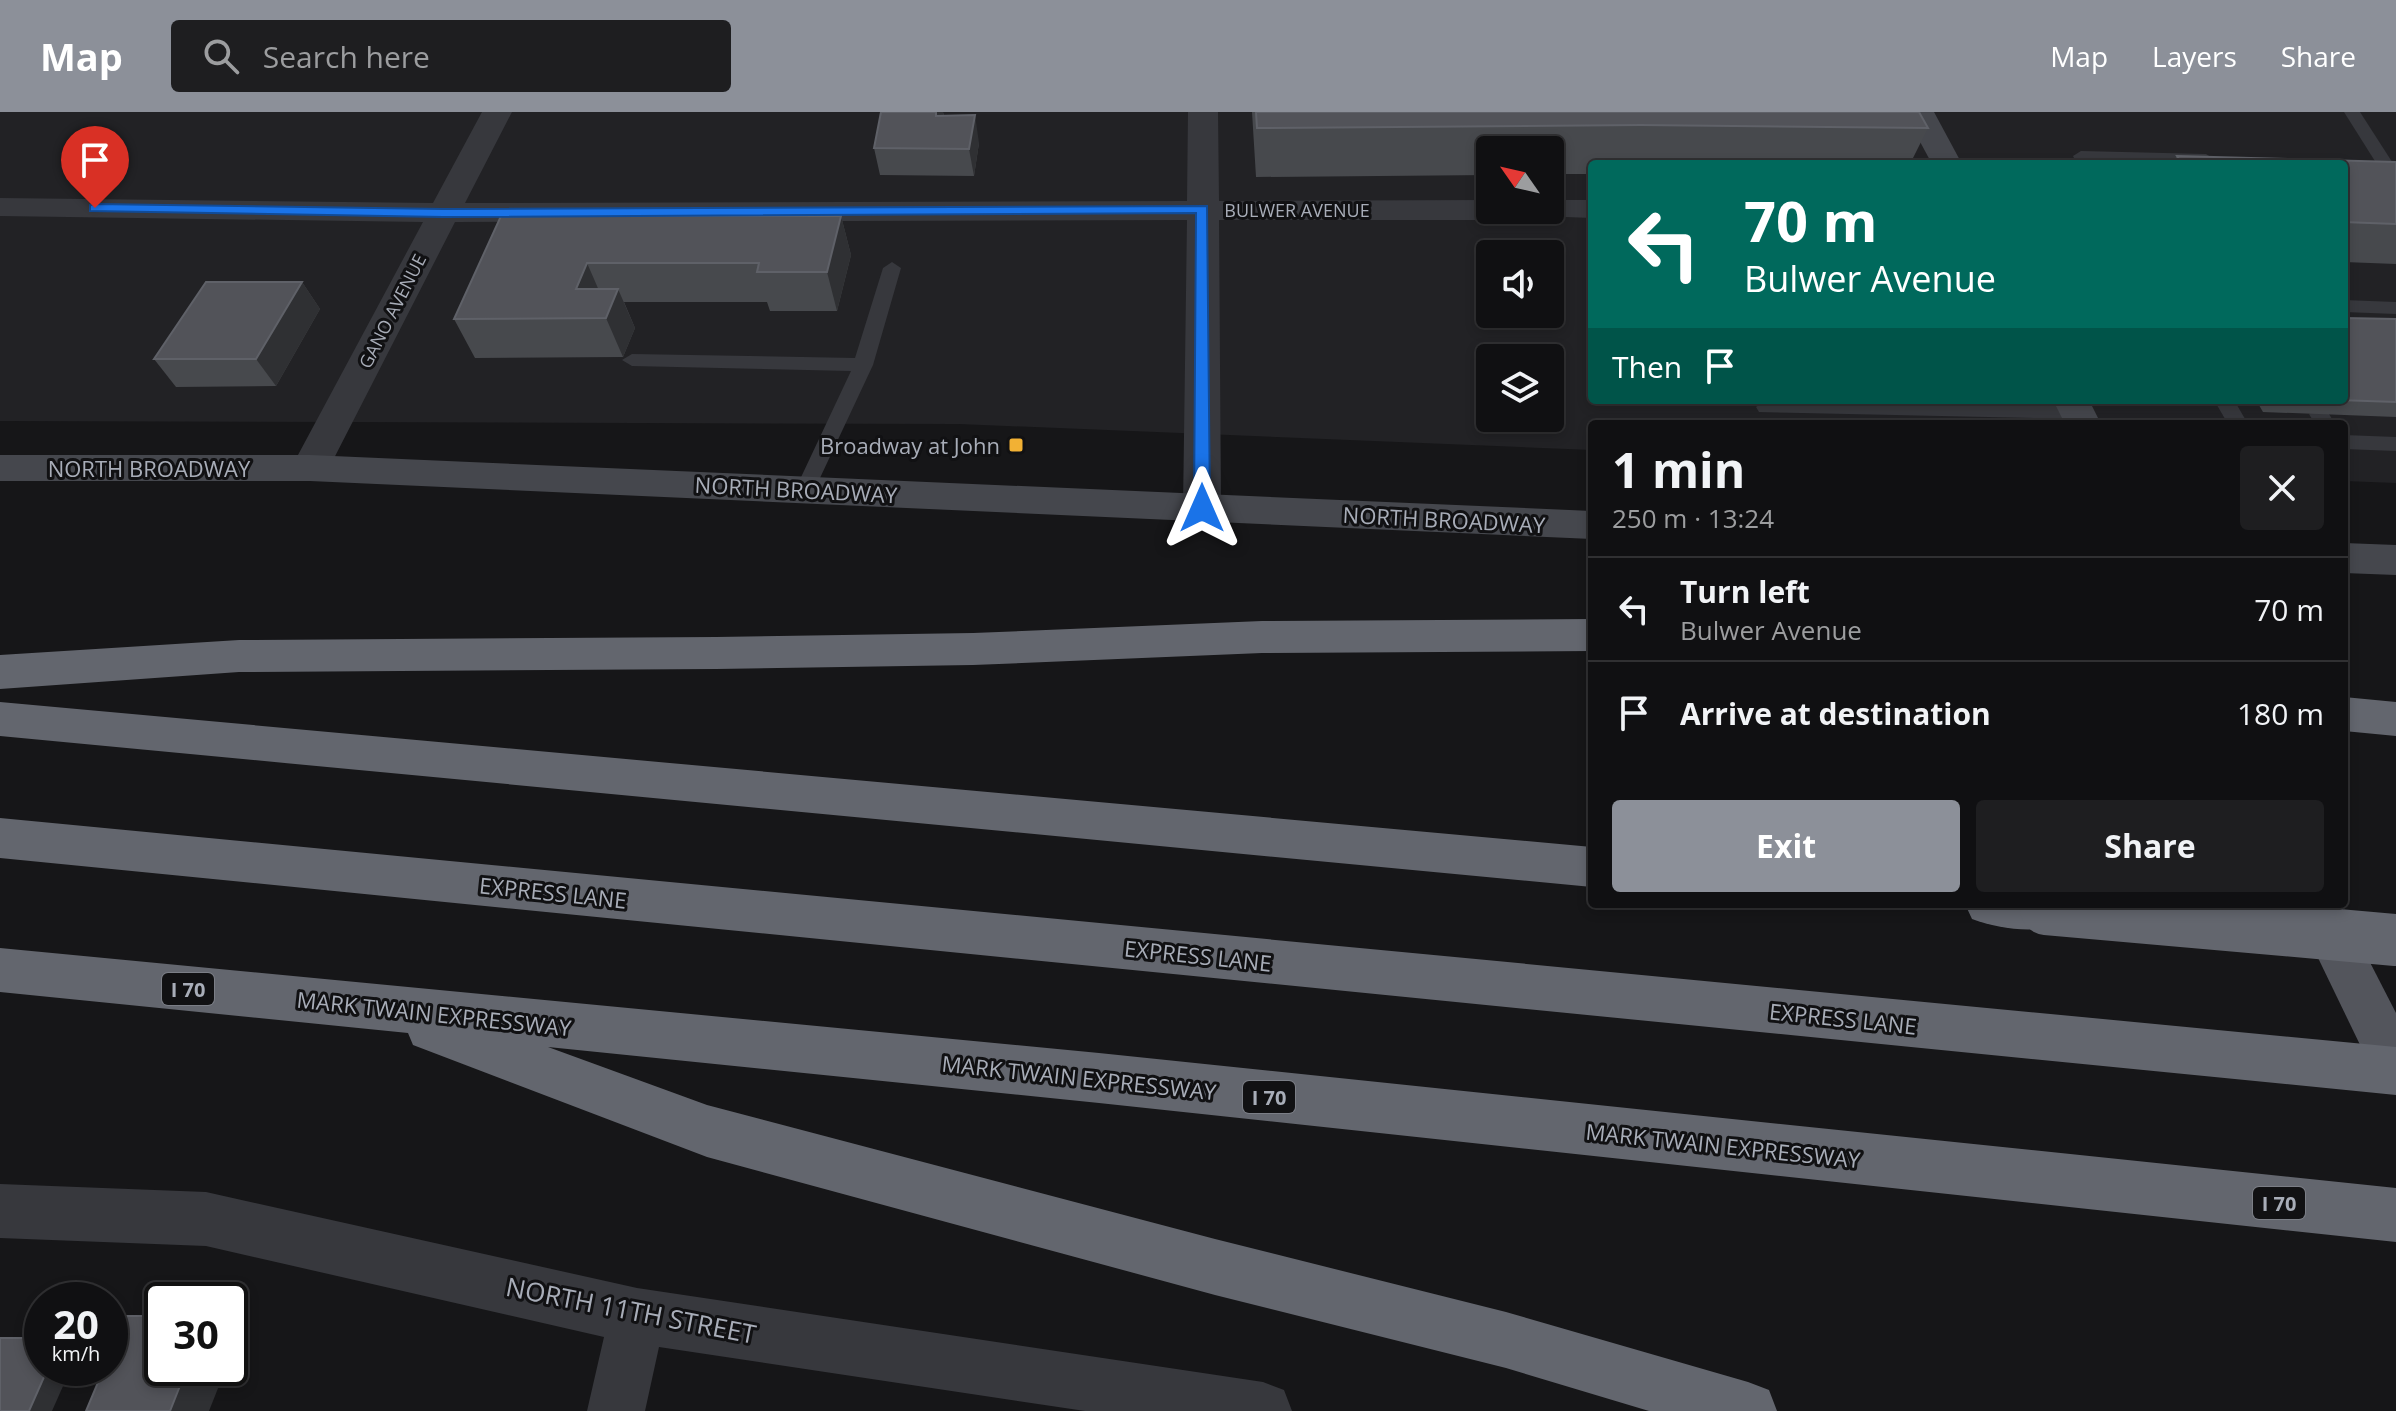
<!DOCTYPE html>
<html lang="en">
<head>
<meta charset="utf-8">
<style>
	body { margin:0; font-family:"Open Sans",sans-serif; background:#1e1e20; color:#f1f3f6; height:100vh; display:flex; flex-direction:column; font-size:30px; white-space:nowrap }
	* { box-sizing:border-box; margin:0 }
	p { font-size:26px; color:#9c9d9f }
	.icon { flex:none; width:44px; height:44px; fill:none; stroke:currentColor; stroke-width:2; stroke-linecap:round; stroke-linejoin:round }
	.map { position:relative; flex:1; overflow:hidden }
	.details { position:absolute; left:1588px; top:308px; width:760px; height:488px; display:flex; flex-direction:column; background:#101012; border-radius:8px; box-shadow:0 4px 12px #0003,0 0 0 2px #303032 }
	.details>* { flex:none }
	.hud { position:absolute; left:1588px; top:48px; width:760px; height:244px; border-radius:8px; box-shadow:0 4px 12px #0003,0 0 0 2px #303032; background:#00695c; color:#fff; overflow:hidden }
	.needle { width:52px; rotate:304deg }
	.tools { position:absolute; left:1476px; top:24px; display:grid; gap:16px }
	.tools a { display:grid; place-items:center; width:88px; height:88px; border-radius:8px; background:#101012; box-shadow:0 4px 12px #0003,0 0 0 2px #303032; font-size:40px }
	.speed { position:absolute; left:24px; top:1170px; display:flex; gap:16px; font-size:40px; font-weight:700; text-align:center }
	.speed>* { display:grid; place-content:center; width:104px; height:104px; border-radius:50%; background:#101012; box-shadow:0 4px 12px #0003,0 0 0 2px #303032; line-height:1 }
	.speed small { font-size:20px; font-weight:400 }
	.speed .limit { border:4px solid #111; border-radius:12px; background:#fff; color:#111 }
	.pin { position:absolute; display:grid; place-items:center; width:68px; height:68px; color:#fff; margin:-82px -34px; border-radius:50% 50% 50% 0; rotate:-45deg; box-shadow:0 0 8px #0007 }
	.pin .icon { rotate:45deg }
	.me { position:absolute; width:88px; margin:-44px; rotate:0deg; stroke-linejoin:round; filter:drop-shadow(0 0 6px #0008) }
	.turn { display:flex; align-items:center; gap:28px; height:168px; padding:0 24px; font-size:36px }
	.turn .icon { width:104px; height:104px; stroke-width:2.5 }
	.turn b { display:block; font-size:56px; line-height:68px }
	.then { display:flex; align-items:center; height:76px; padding:0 24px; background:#0003; gap:16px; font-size:30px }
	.round { display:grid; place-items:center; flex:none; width:84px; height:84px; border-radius:8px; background:#1e1e20 }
	.summary { display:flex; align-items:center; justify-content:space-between; height:136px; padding:0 24px }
	h1 { font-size:48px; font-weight:700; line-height:60px }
	.primary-button { display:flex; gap:16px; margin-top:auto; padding:16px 24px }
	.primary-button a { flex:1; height:92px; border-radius:8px; background:#8c9099; color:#fff; font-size:32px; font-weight:700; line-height:92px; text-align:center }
	.primary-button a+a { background:#1e1e20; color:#f1f3f6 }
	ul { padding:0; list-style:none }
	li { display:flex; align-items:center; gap:24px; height:104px; padding:0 24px; border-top:2px solid #303032 }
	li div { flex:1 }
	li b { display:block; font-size:30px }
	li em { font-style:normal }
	header { display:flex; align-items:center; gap:48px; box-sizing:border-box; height:112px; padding:0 40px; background:#8c9099; color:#fff }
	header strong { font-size:38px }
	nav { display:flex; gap:44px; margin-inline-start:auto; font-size:28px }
	.search { width:560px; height:72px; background:#1e1e20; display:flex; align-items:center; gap:20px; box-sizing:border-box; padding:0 28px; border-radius:8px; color:#9c9d9f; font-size:30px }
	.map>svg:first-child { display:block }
</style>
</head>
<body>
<header>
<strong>Map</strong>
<div class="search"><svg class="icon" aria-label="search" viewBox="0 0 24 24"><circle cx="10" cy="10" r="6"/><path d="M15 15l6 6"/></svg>Search here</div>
<nav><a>Map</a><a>Layers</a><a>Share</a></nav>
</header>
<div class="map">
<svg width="2396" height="1299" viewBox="0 0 2396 1299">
	<rect width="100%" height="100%" fill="#161618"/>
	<path fill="#222225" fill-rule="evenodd" d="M 0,0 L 2396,0 L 2396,371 L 2344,369 L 2344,312 L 1592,312 L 1592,338 L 959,312 L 0,309 ZM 1490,38 L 1550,38 L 1550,98 L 1490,98 ZM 1592,52 L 2344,52 L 2344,288 L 1592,288 ZM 1490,142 L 1550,142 L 1550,202 L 1490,202 ZM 1490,246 L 1550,246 L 1550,306 L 1490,306 Z"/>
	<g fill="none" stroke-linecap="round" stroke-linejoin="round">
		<g fill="#37383d" fill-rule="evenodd">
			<polygon points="2344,0 2360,0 2396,56 2396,74 2390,73"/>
			<polygon points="2081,39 2206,42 2214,47 2206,52 2075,48 2073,44"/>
			<polygon points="892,150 901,156 873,253 812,383 798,383 795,378 851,259 632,254 622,248 632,242 855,246 883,156"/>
			<polygon points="2344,188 2396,190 2396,202 2344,200"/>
			<polygon points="1766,288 2077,293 2087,300 2077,307 1759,300 1756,295"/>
			<polygon points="2214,288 2234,288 2248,312 2228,312"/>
			<polygon points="2319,295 2326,297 2335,312 2315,312 2309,302"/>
			<polygon points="2344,323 2396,325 2396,339 2344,337"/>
		</g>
		<g fill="#37383d" fill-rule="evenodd">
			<polygon points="482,0 512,0 465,91 1187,89 1188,0 1218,0 1219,89 1490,88 1490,98 1506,98 1501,105 1490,108 1219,108 1221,396 1216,406 1202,410 1188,406 1183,396 1187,108 455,110 329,356 323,365 310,369 297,365 291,356 423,110 0,104 0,86 433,91"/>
			<polygon points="1550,88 1592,88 1592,106 1539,104 1535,98 1550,98"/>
			<polygon points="0,1072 206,1080 637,1176 1263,1270 1284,1278 1292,1299 1085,1299 659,1235 645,1299 587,1299 604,1225 206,1134 0,1126"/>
		</g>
		<g fill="#45474d" fill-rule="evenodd">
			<polygon points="1904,0 1934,0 1962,52 1932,52"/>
			<polygon points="2053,288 2089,288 2101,312 2065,312"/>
			<polygon points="0,343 310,343 1592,399 1592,427 310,369 0,369"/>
			<polygon points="2344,431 2396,433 2396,463 2344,461"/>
		</g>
		<polygon fill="#53555c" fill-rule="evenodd" points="2292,792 2340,792 2396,901 2396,977 2378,970"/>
		<g fill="#63666e" fill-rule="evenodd">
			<polygon points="1592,507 1592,539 1262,541 973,553 716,557 239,560 0,577 0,543 239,528 716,525 973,521 1262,509"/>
			<polygon points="2344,585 2396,590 2396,624 2344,619"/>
			<polygon points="0,590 1592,735 1592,775 0,624"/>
			<polygon points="0,706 2396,935 2396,983 0,746"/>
			<path d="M 1965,792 L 2067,792 L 2070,797 L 2063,812 C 2035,822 1999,817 1972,807 Z"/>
			<polygon points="0,836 1099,941 2396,1076 2396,1130 1099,991 548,935 707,993 1215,1127 1506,1200 1748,1270 1769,1278 1777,1299 1649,1299 1506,1256 1215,1183 707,1045 413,933 408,921 0,880"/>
		</g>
		<polyline stroke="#63666e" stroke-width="52" points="2046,797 2396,828"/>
	</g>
	<g fill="#47494d">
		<polygon points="943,0 944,4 979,31 974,64 880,63 874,36"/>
		<polygon points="1252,0 1919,0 1928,16 1910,52 1592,52 1592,62 1550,62 1550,38 1490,38 1490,63 1256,65"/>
		<polygon points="2177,44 2396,50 2396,152 2344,150 2344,52 2171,52"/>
		<polygon points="501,104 841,104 851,143 837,199 770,199 767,190 624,190 635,216 623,245 475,246 454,207"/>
		<polygon points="302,170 320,197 276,274 176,275 154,247"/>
		<polygon points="2396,207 2396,305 2263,300 2256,288 2344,288"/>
	</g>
	<g fill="#2f3033">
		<polygon points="936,0 943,0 944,6 936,4"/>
		<polygon points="975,3 979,31 974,64 969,37"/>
		<polygon points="841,104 851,143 837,199 827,160"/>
		<polygon points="587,151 604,190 576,177"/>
		<polygon points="302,170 320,197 276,274 256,247"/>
		<polygon points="618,177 635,216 623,245 606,206"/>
		<polygon points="48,1256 71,1256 52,1299 29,1299"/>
		<polygon points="187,1256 226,1256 209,1299 170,1299"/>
	</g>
	<g fill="#525359" stroke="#5f6168" stroke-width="2">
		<polygon points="881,0 936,0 936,4 975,3 969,37 874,36"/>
		<polygon points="1256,0 1919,0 1928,16 1641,13 1257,16"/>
		<polygon points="2177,44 2396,50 2396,112 2344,110 2344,52 2182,52"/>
		<polygon points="501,104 841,104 827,160 757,160 759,151 587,151 576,177 618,177 606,206 454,207"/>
		<polygon points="206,170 302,170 256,247 154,247"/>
		<polygon points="2344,206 2396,207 2396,290 2338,288 2344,288"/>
		<polygon points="127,1204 162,1204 162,1256 187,1256 170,1299 86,1299 104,1256 110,1256 110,1243"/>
		<polygon points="0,1226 42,1226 42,1256 48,1256 29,1299 0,1299"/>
	</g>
	<polygon fill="#1a73e8" stroke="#114b97" stroke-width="2" points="95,92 443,97 1207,94 1210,396 1202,401 1194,396 1196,101 443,105 90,99 90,93"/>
	<rect fill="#f2b134" stroke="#111113" stroke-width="3" x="1008" y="325" width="16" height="16" rx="4"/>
	<g text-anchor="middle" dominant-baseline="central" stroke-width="6" stroke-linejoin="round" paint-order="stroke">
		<g font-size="18" fill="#a8adb8" stroke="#111113">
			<text x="1297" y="98">BULWER AVENUE</text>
			<text transform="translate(392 199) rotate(-63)">GANO AVENUE</text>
		</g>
		<g fill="#111113" stroke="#7b7e86" stroke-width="2">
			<rect x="162" y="861" width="52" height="32" rx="6"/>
			<rect x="1243" y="969" width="52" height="32" rx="6"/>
			<rect x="2253" y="1075" width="52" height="32" rx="6"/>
		</g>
		<g font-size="20" font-weight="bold" fill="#a8adb8">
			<text x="188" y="877">I 70</text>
			<text x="1269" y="985">I 70</text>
			<text x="2279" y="1091">I 70</text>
		</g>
		<g font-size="22" fill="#a8adb8" stroke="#111113" text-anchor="end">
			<text x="1000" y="333">Broadway at John</text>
		</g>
		<g font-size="22" fill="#a8adb8" stroke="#111113">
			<text x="149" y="356">NORTH BROADWAY</text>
			<text transform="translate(796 377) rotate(3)">NORTH BROADWAY</text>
			<text transform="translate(1444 407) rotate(3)">NORTH BROADWAY</text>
			<text transform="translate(553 780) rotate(6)">EXPRESS LANE</text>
			<text transform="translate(1198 843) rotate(6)">EXPRESS LANE</text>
			<text transform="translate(434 901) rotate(6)">MARK TWAIN EXPRESSWAY</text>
			<text transform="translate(1843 906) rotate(6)">EXPRESS LANE</text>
			<text transform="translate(1079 965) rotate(6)">MARK TWAIN EXPRESSWAY</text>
			<text transform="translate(1723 1033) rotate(6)">MARK TWAIN EXPRESSWAY</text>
		</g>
		<g font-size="26" fill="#a8adb8" stroke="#111113">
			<text transform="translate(631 1198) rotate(11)">NORTH 11TH STREET</text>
		</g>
	</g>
</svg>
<div class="tools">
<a><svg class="needle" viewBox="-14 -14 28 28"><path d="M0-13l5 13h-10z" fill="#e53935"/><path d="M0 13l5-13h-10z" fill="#9c9d9f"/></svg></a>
<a><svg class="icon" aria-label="sound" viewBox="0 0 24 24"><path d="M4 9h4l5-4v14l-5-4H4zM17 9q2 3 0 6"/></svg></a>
<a><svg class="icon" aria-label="layers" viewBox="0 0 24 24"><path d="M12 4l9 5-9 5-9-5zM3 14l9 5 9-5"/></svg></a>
</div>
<div class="speed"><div>20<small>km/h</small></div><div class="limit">30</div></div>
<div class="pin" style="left:95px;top:96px;background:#d93025"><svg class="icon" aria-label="arrive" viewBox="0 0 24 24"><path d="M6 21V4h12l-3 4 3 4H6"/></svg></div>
<svg class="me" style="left:1202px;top:396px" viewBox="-20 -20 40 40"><path d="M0-17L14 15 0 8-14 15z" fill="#1a73e8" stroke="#fff" stroke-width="4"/></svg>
<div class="hud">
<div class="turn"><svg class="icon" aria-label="left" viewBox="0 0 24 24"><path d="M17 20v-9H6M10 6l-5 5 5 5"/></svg><div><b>70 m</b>Bulwer Avenue</div></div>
<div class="then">Then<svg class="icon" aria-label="arrive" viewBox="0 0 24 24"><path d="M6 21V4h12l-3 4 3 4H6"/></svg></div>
</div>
<section class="details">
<div class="summary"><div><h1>1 min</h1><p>250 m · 13:24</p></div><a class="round"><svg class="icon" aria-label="close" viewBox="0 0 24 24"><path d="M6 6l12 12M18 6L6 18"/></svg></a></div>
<ul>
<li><svg class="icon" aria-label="left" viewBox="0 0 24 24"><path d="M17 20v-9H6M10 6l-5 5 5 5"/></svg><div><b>Turn left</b><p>Bulwer Avenue</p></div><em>70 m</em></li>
<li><svg class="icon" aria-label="arrive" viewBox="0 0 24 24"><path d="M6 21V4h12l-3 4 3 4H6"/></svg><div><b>Arrive at destination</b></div><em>180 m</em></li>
</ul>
<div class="primary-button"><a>Exit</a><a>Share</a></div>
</section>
</div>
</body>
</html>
